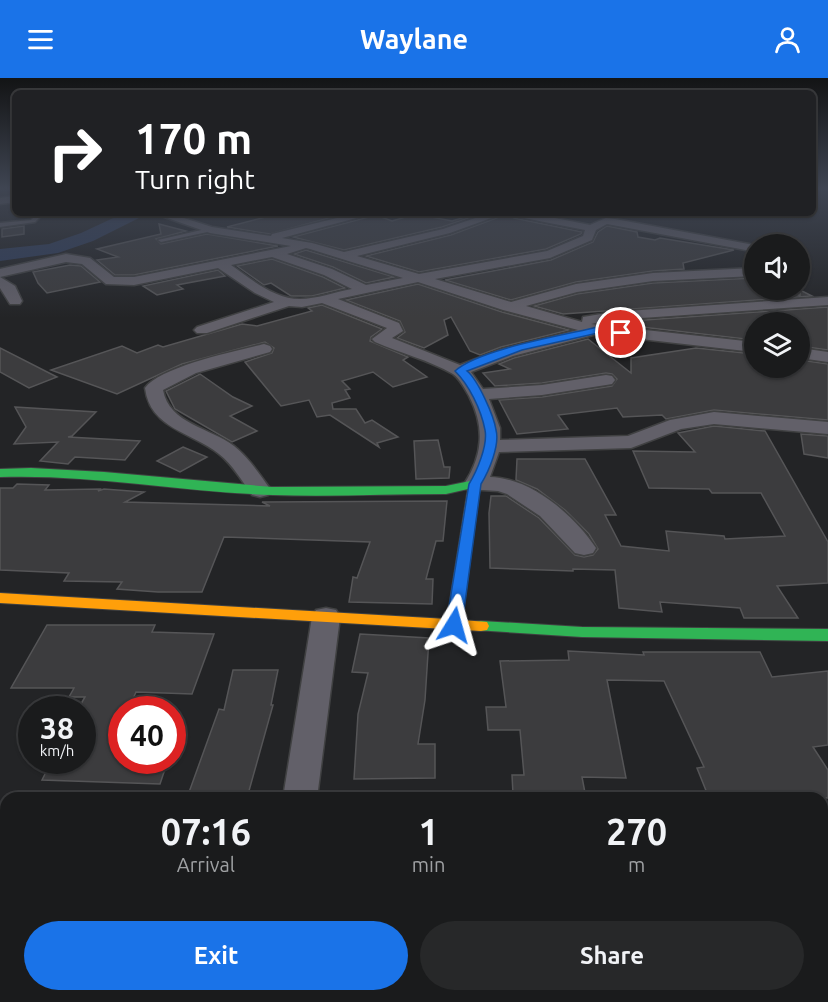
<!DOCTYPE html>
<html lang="en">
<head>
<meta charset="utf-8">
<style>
	body { margin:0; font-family:Ubuntu,sans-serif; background:#272829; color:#f1f3f6; height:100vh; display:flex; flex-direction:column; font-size:22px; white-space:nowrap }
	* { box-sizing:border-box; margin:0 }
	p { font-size:20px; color:#9fa1a3 }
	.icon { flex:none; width:33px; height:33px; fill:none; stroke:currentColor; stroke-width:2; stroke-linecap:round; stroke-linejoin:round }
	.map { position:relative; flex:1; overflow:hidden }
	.drawer { position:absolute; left:0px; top:714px; width:828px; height:210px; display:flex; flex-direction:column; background:#1a1b1c; border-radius:18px 18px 0 0; box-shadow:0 2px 4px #0004,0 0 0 2px #38393b }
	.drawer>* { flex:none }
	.hud { position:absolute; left:12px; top:12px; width:804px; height:126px; border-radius:9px; box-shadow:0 2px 4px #0004,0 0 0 2px #38393b; background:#202124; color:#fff; overflow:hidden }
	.tools { position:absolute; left:744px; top:156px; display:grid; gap:12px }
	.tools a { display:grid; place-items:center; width:66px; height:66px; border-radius:50%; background:#1a1b1c; box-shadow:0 2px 4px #0004,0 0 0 2px #38393b; font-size:30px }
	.speed { position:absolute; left:18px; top:618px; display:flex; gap:12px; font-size:30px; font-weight:700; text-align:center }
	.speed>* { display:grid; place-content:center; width:78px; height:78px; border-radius:50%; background:#1a1b1c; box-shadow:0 2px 4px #0004,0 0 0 2px #38393b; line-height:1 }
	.speed small { font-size:15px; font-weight:400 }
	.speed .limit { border:9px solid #d22; background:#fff; color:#111 }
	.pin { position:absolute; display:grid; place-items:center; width:51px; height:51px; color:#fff; margin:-26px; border:3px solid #fff; border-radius:50%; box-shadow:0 2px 6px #0007 }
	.me { position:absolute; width:66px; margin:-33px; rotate:8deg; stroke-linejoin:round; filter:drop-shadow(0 0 4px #0008) }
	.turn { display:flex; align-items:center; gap:21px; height:126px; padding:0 24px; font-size:27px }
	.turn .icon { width:78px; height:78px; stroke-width:2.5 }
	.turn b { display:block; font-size:42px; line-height:51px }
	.eta { display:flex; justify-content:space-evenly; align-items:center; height:102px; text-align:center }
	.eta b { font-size:36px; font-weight:700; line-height:42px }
	.cta { display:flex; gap:12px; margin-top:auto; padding:12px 24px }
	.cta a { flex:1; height:69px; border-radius:36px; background:#1a73e8; color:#fff; font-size:24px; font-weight:700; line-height:69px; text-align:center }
	.cta a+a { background:#272829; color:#f1f3f6 }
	header { display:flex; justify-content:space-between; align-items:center; height:78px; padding:0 24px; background:#1a73e8; color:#fff; font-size:27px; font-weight:700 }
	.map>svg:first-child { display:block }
</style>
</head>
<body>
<header><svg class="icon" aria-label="menu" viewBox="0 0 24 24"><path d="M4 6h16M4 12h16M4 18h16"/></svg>Waylane<svg class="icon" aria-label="person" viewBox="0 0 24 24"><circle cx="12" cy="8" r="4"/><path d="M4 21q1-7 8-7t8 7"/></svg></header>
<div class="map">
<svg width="828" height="924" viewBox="0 0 828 924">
	<rect width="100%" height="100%" fill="#232426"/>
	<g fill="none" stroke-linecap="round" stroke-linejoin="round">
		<polygon fill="#2f3d5b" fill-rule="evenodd" points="124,135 145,135 143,138 93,163 58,175 0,183 0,171 49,166 81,155"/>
	</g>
	<g fill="#3c3c3e" stroke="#555557" stroke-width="1.5">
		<polygon points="281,135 348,135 270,156 227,149"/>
		<polygon points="478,135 483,135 442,149 344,172 293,159 376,137 392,143 416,136 452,143"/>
		<polygon points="507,136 514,140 582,154 581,156 546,171 419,194 366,178 451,157"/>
		<polygon points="159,146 186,153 156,161 161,166 207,156 278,168 134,197 115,197 97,182 118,179 97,171 161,156"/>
		<polygon points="24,148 24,156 2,159 2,151"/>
		<polygon points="607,148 637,154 638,159 655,162 660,160 734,172 683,185 684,191 653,193 576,204 511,222 445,202 551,182 593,164 598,154"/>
		<polygon points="306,172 309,173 394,199 366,205 333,189 294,176"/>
		<polygon points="272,181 323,199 345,210 312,218 291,218 271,205 264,207 237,188"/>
		<polygon points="70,187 81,188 100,204 47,215 38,205 33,194"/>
		<polygon points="218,192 225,198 177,207 183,211 157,217 143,208"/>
		<polygon points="754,200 754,212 790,212 800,218 800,212 812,218 563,236 534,228 577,216 653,205"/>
		<polygon points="418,206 502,234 569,252 501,269 480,277 470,273 451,239 444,242 448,257 424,270 397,260 405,254 400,243 346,222"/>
		<polygon points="322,227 382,251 371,259 370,263 408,279 403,282 427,299 393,309 373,294 342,303 350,311 345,312 350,320 332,325 333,331 356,331 365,345 372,342 398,359 377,365 379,369 330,337 317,339 309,322 281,328 245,284 272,275 274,270 265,264 182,286 117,316 51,292 122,268 137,275 158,267 163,269 242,246 257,248 312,233 308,230"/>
		<polygon points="828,229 828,272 800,268 800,244 754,244 754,262 633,248 631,243"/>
		<polygon points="588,261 631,295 631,280 696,270 754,276 754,290 800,290 800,282 828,286 828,342 714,332 666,341 662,337 623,339 617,330 558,337 568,351 517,356 499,322 542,319 612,308 617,301 612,296 606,295 542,305 495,308 483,295 510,291 499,286 514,280"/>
		<polygon points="0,270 57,299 29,310 0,294"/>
		<polygon points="200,296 233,319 252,328 230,338 257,353 232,364 175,331 166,313"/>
		<polygon points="15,329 96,334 72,358 68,359 140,363 125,382 75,379 68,386 40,383 58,364 14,366 26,349"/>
		<polygon points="714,348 765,353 828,464 828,505 777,508 798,540 744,540 740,530 660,524 662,534 619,530 615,492 573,491 573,493 490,490 489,435 491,418 506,418 539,440 575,477 584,479 593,477 598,471 589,456 565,432 537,411 516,402 517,381 585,381 616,437 605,437 621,468 669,473 666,453 724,458 725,461 785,458 761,415 712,415 709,411 649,410 633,373 695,374 678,355"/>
		<polygon points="801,356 828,358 828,380 804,376"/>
		<polygon points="438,362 444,389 450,389 449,400 416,401 414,363"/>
		<polygon points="183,369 207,379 180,394 157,383"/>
		<polygon points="17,406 49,407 45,412 100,411 98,413 104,411 144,414 125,424 270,428 262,424 447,423 443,463 436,463 426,501 433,501 432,526 349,524 353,499 357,500 370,464 224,459 202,514 158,514 117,511 122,504 64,503 69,495 0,492 0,410 13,410"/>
		<polygon points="47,547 155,547 152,554 214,556 192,616 136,614 128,632 122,632 122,682 168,682 160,706 42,702 52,682 82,682 82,624 85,619 69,619 74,610 11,610"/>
		<polygon points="360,556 429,560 425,622 418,666 435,666 435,700 354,701 358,636 368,595 352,594"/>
		<polygon points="568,573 644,577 643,574 760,574 772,599 828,593 828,667 813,669 828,692 828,720 709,720 697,690 704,689 664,603 607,602 626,700 582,699 586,720 513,716 512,697 524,697 520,652 488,652 486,629 506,629 500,583 569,582"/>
		<polygon points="233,592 278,592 271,627 273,627 247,720 188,717 219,631 224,632"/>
	</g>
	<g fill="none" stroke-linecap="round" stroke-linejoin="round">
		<g stroke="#404142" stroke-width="3">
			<g id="lane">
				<polygon points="32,135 38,135 39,140 35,144 0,149 0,145 31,142 33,140"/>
				<polygon points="210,150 212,153 161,164 158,162"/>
			</g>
		</g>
		<g stroke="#404142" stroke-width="3">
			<g id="street">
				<polygon points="15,118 15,124 0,126 0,120"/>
				<path d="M 153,135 L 168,135 L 212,149 L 271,158 L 272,156 L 357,135 L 375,135 L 282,160 L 312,165 L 344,174 L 443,151 L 490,135 L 505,135 L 450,155 L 357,178 L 419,196 L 547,173 L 583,158 L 585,152 L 514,138 L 509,135 L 530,135 L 590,147 L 606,140 L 615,141 L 754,167 L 754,173 L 751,173 L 607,146 L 596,152 L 592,162 L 550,180 L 435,201 L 511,224 L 576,206 L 653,195 L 754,190 L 754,198 L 653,203 L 577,214 L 526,228 L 582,244 L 583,239 L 613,234 L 828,219 L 828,227 L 613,242 L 591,246 L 754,264 L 754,274 L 597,256 L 513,278 L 471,294 L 483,311 L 542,307 L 606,297 L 612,298 L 615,302 L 612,306 L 606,307 L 542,317 L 489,321 L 500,350 L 500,362 L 628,358 L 670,342 L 714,334 L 828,344 L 828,356 L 714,346 L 681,351 L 631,370 L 499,374 L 490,399 C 531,400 574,437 596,470 L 593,475 L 584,477 L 575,475 L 540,438 L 507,416 L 498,413 L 467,411 L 464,406 C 483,377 485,349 469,318 C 465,311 460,301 453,296 C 429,282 400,275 375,264 L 372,261 L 387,250 L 322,225 L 302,229 L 289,228 L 207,255 L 197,255 L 194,252 L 197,249 L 274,224 L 255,215 L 218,190 L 134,207 L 106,206 L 82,186 L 66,184 L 0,199 L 0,191 L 66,176 L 90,180 L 114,199 L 134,199 L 291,168 L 210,155 ZM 306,170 L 310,171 L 403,200 L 366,207 L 332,191 L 287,176 ZM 272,179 L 324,197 L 352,211 C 335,214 316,221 300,221 C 274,221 251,201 231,187 ZM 418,204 L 503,232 L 578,252 L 502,271 L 460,287 L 392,260 L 403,253 L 399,245 L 338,221 Z"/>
				<polygon points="0,199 15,208 22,223 20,226 10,226 0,210"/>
				<path d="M 264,266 L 270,268 L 272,271 L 270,274 L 196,295 L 163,312 C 169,346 211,350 234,368 C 249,380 260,397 271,412 L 268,417 L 260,419 L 252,417 C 242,403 233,387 219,376 C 192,354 150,351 145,310 C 161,288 237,273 264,266 Z"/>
				<polygon points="800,270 828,274 828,284 800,280"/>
				<polygon points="326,530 336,532 340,539 317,720 283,720 312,539 316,532"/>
				<rect x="0" y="739" width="6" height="34"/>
				<polygon points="250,918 294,918 293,924 249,924"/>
			</g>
		</g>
		<g stroke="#404142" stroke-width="2">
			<g id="fast">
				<path d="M 31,390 L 104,394 L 272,409 L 446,408 L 475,402 L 481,406 L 479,416 L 473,420 L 467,416 L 468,411 L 446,416 C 388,416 330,419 273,417 C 182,414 92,396 0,399 L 0,391 Z"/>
				<polygon points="481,543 582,549 828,551 828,563 582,559 475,552 473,548 475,544"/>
			</g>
		</g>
		<g stroke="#404142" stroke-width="2">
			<polygon id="slow" points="473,412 479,416 462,542 487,544 489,548 487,552 481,553 0,525 0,515 447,541 467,416"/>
		</g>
		<use href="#lane" fill="#626069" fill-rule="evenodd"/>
		<use href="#street" fill="#626069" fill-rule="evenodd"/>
		<use href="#fast" fill="#30b455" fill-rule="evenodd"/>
		<use href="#slow" fill="#ff9f0a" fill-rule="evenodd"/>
	</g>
	<linearGradient id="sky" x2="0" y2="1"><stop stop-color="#131415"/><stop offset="0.46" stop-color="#3f4552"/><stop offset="1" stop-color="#3f4552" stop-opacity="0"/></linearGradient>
	<rect width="828" height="240" fill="url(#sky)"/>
	<path fill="#1a73e8" stroke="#114b97" stroke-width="1.5" d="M 598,249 L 626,255 L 621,257 L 598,255 L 522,272 L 467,293 C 478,302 494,338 496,352 C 500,367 489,393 481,406 L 462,547 L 460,551 L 448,551 L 446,547 L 469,406 C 477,393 488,367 485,352 C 481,331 469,307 455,293 C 479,271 564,257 598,249 Z"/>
</svg>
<div class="tools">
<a><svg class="icon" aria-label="sound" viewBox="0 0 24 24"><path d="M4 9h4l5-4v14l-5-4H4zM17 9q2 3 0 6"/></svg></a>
<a><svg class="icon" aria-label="layers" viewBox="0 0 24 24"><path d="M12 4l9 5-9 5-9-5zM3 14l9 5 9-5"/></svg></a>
</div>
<div class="speed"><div>38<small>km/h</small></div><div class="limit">40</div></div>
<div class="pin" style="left:621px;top:255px;background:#d93025"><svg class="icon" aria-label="arrive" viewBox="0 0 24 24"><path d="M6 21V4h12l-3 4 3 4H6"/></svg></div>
<svg class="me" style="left:454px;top:547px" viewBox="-20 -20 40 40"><path d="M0-17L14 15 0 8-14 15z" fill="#1a73e8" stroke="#fff" stroke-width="4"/></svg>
<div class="hud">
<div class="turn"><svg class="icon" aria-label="right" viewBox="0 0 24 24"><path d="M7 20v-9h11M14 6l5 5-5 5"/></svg><div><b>170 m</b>Turn right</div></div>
</div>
<section class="drawer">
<div class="eta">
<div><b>07:16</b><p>Arrival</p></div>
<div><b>1</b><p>min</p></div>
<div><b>270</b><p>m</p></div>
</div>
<div class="cta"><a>Exit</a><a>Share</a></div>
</section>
</div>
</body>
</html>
